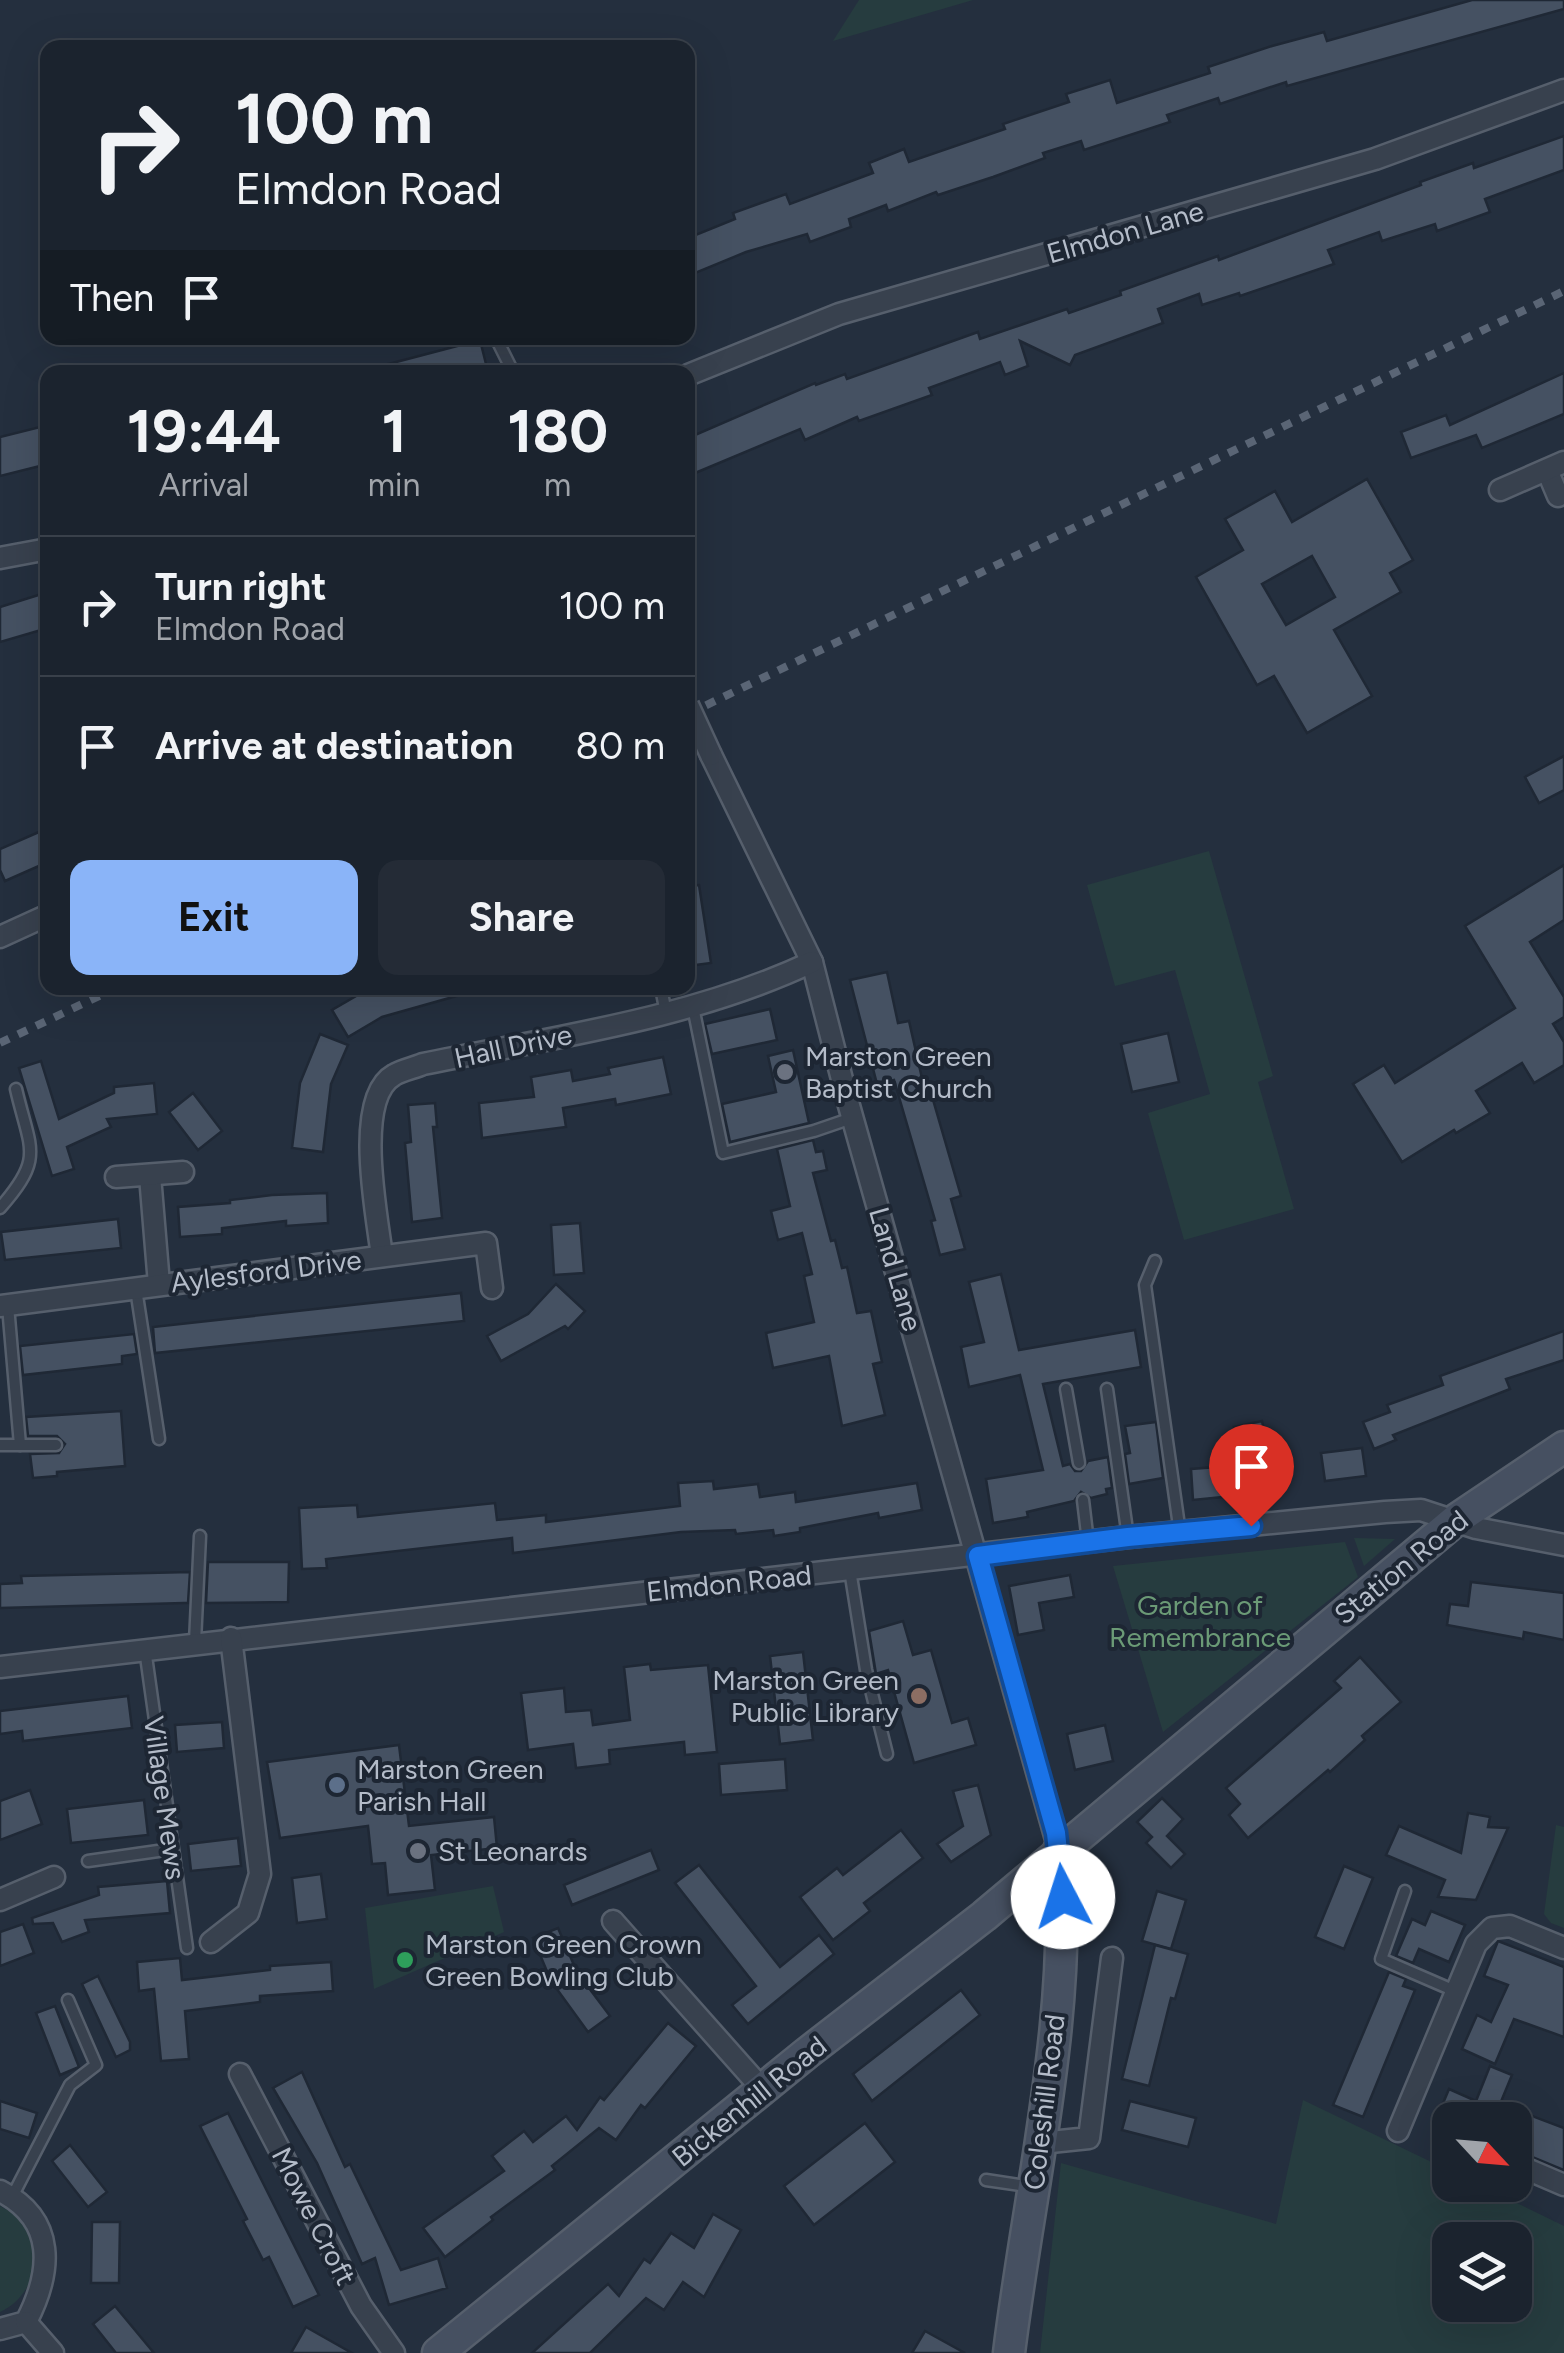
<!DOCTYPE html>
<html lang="en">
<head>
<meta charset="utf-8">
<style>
	body { margin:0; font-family:Figtree,sans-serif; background:#242b36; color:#f1f3f6; height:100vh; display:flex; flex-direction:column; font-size:38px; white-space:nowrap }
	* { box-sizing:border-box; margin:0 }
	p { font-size:32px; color:#a0a4aa }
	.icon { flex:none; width:55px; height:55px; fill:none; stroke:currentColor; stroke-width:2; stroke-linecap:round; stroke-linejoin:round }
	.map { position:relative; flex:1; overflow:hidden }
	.details { position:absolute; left:40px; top:365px; width:655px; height:630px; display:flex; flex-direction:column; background:#1b232e; border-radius:20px; box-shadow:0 10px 40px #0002,0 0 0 2px #39404a }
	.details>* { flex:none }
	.banner { position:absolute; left:40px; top:40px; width:655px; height:305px; border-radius:20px; box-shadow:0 10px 40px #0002,0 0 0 2px #39404a; background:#1b232e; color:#f1f3f6; overflow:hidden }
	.needle { width:65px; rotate:116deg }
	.controls { position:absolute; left:1432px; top:2102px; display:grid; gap:20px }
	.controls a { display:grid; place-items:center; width:100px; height:100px; border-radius:20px; background:#1b232e; box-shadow:0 10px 40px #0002,0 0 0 2px #39404a; font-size:50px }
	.pin { position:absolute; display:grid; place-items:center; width:85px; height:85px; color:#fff; margin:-102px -42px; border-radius:50% 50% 50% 0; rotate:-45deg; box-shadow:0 0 10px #0007 }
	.pin .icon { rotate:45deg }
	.me { position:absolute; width:110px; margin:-55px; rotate:355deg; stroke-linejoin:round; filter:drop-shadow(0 0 8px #0008) }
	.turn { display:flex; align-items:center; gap:35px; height:210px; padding:0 30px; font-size:45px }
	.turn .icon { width:130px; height:130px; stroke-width:2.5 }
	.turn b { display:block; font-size:70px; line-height:85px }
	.then { display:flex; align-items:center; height:95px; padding:0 30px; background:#0003; gap:20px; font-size:38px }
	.eta { display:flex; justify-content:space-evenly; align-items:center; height:170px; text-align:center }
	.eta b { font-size:60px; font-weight:700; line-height:70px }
	.primary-button { display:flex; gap:20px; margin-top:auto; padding:20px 30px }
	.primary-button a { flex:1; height:115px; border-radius:20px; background:#8ab4f8; color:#111; font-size:40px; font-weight:700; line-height:115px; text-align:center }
	.primary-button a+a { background:#242b36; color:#f1f3f6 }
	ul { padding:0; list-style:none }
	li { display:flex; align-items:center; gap:30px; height:140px; padding:0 30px; border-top:2px solid #39404a }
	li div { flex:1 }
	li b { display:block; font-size:38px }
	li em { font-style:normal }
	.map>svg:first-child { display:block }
</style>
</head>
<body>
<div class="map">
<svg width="1564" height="2353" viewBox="0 0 1564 2353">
	<rect width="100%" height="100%" fill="#242f3e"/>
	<g fill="#263c3f" fill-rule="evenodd">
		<polygon points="859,0 973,0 833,41"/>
		<polygon points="1209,851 1273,1076 1258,1082 1294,1209 1184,1240 1148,1113 1210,1094 1175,970 1115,986 1087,885"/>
		<polygon points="1354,1538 1395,1539 1364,1566"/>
		<polygon points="1345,1542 1358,1577 1163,1732 1113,1566"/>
		<polygon points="1556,1825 1564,1827 1564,1928 1551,1923 1544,1914"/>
		<polygon points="493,1886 504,1932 374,1989 365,1908"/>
		<path d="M 1303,2100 L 1450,2171 L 1450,2185 L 1480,2185 L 1564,2226 L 1564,2353 L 1040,2353 L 1061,2163 L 1276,2224 ZM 1450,2240 L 1515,2240 L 1515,2305 L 1450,2305 Z"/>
		<path d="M 0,2206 C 7,2210 15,2213 20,2219 C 49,2248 34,2297 0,2312 Z"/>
	</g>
	<g fill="#455162" stroke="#1f2835" stroke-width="2.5" fill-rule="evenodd">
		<polygon points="1472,0 1564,0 1564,9 1287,86 1286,82 1220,104 1218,98 1167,115 1170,122 1084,150 1081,141 1043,153 1045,158 993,177 938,195 936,192 888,211 886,205 849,219 851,227 810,242 807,234 746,252 688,276 688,238 735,219 733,213 786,194 790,204 873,173 869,163 904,149 909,162 1005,129 1003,124 1069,102 1066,94 1110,80 1117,103 1210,73 1208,67 1272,46 1324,32 1327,41"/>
		<polygon points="1564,136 1564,170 1485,199 1490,212 1437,231 1435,224 1382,241 1379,232 1328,250 1334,264 1240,296 1239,293 1202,305 1199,294 1158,309 1163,323 1075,355 1070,365 1020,341 1028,366 1005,375 1000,362 929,388 932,395 859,421 857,417 805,440 800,429 688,476 688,438 815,383 816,385 845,374 847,379 978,332 980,339 1067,309 1069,313 1121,295 1120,291 1218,256 1219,260 1421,185 1420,182 1473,163 1474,168"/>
		<polygon points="480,340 488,372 382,372 381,366"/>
		<polygon points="1564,373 1564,414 1482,448 1476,435 1411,458 1401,432 1446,415 1450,425"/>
		<polygon points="48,425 48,464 0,476 0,437"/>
		<path d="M 1367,479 L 1413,560 L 1390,573 L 1401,592 L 1334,630 L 1372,696 L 1307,733 L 1274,676 L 1257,685 L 1196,577 L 1243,550 L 1225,519 L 1275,491 L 1292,522 ZM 1312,556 L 1335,597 L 1286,625 L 1262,584 Z"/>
		<polygon points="48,592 48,628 0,642 0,607"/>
		<polygon points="1564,756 1564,790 1539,803 1525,777"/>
		<polygon points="48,828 48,862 5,881 0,870 0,849"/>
		<polygon points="1564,865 1564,920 1530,942 1564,997 1564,1017 1553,1024 1564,1042 1564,1065 1534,1083 1522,1063 1476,1091 1490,1113 1456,1133 1454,1130 1402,1162 1353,1084 1384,1065 1395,1083 1515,1008 1465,926"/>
		<polygon points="699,885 711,963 688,966 688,886"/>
		<polygon points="887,972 898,1023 909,1021 924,1087 929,1086 961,1196 951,1199 965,1249 940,1255 931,1221 935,1220 894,1080 877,1084 850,980"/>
		<polygon points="370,988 466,988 467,993 382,1017 348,1037 332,1010"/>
		<polygon points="770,1009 777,1040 712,1054 705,1024"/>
		<polygon points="1168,1033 1179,1082 1132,1092 1121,1044"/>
		<polygon points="320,1034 348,1045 331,1084 323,1152 292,1148 300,1083"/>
		<polygon points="793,1050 809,1123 730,1142 722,1104 776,1092 768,1056"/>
		<polygon points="663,1057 671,1094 616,1105 615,1099 563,1108 566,1127 482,1138 479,1103 534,1097 531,1077 571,1070 573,1081 610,1074 608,1068"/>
		<polygon points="41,1061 59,1119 114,1093 114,1087 154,1083 157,1114 107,1119 111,1127 67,1147 74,1169 52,1176 19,1068"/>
		<polygon points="193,1093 222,1131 198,1150 169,1112"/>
		<polygon points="435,1103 437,1127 433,1127 442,1218 412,1222 405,1143 411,1142 408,1105"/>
		<polygon points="813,1140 816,1152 823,1151 827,1170 813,1173 831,1241 835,1240 842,1268 847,1267 857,1313 871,1311 882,1362 873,1364 885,1415 842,1426 829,1356 773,1368 766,1333 814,1322 804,1276 812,1274 802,1233 778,1240 771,1211 790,1206 777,1149"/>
		<polygon points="327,1193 328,1223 286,1226 286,1221 222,1228 222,1234 180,1237 178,1207 230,1203 230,1200 272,1195"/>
		<polygon points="118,1219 121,1248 5,1260 1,1232"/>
		<polygon points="580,1223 584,1273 554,1275 551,1225"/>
		<polygon points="1001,1274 1019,1350 1135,1330 1141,1367 1043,1384 1063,1466 1070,1464 1075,1471 1081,1471 1088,1461 1108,1457 1112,1488 1106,1489 1107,1494 1091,1498 1081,1492 1074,1501 1027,1512 1028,1517 993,1523 986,1479 1043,1470 1020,1375 969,1387 961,1347 984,1342 969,1282"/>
		<polygon points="556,1284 585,1311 568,1329 565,1326 501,1361 487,1336 528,1314"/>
		<polygon points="461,1293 464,1321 155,1353 153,1327"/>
		<polygon points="1564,1331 1564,1360 1506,1379 1510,1389 1393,1435 1396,1440 1374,1449 1363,1422 1390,1412 1387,1405 1443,1385 1440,1376"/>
		<polygon points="134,1334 137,1354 122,1356 122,1364 23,1375 20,1346"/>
		<polygon points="121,1411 125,1466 57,1472 57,1476 33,1478 30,1454 59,1453 65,1444 57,1436 28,1436 26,1417"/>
		<polygon points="1262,1421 1275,1481 1233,1490 1233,1496 1193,1500 1191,1469 1242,1465 1234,1427"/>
		<polygon points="1156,1422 1163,1478 1129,1484 1125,1454 1130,1453 1125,1426"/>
		<polygon points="1362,1448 1366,1476 1325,1481 1321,1453"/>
		<polygon points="713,1481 714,1489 758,1484 760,1497 795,1492 796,1502 917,1483 922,1510 879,1518 878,1513 800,1528 800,1532 774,1536 773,1530 736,1534 735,1530 681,1532 513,1553 512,1538 326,1559 327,1568 302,1569 299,1508 357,1505 358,1517 495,1503 497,1520 546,1515 546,1522 680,1506 678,1483"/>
		<polygon points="208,1562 289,1562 288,1602 206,1603"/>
		<polygon points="190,1572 188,1603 184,1603 0,1608 0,1584 22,1583 21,1576"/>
		<polygon points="1070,1575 1074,1597 1039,1603 1044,1630 1018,1635 1009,1586"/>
		<polygon points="1471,1582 1564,1593 1564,1640 1524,1632 1523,1639 1447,1625 1450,1604 1468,1606"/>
		<polygon points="903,1621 913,1655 931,1650 952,1723 968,1718 976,1745 914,1763 888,1670 876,1674 869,1631"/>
		<polygon points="803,1652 813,1740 780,1744 770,1656"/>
		<polygon points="1360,1657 1401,1702 1362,1736 1365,1740 1330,1772 1328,1770 1248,1838 1229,1815 1240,1804 1226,1788 1341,1688 1334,1681"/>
		<polygon points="650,1664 651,1670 708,1665 717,1752 685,1755 684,1742 609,1750 610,1764 576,1768 573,1744 528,1750 521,1693 564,1688 566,1712 591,1710 593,1725 630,1720 624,1667"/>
		<polygon points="128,1696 132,1728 23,1741 22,1731 0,1734 0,1711"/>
		<polygon points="222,1722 224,1748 177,1752 175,1725"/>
		<polygon points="1105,1725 1113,1761 1075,1770 1067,1734"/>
		<polygon points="399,1745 409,1826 494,1817 497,1848 431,1855 435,1890 388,1895 385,1863 372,1864 368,1826 280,1838 267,1762"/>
		<polygon points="785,1759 787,1790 721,1795 719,1764"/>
		<polygon points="978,1785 991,1835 951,1862 937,1844 963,1826 953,1791"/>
		<polygon points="30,1790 42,1824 0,1840 0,1801"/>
		<polygon points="1162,1798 1183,1819 1167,1836 1185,1854 1171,1868 1146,1843 1152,1837 1137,1822"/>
		<polygon points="144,1800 148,1835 71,1843 67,1809"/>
		<polygon points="1468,1813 1490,1817 1488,1827 1508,1828 1476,1900 1438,1897 1445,1880 1386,1855 1399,1826 1461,1853"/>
		<polygon points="901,1830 923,1858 864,1903 870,1911 833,1940 800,1897 837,1868 843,1875"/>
		<polygon points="238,1838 241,1866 191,1871 188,1844"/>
		<polygon points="651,1850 659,1870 572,1905 564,1885"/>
		<polygon points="699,1865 780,1967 819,1935 834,1954 748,2024 732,2005 756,1986 675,1883"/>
		<polygon points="1344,1866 1373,1878 1344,1949 1315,1937"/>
		<polygon points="321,1874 327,1919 297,1923 292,1878"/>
		<polygon points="167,1881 170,1913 85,1920 89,1932 62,1942 53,1923 33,1924 32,1918 99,1895 98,1887"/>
		<polygon points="1157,1891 1186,1900 1171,1949 1142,1941"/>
		<polygon points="1431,1911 1465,1925 1449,1962 1419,1949 1413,1963 1396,1956 1412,1919 1425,1925"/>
		<polygon points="23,1924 34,1953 0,1966 0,1932"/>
		<polygon points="558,1928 577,1972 610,2016 588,2032 551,1981 533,1938"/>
		<polygon points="1498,1941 1564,1967 1564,2037 1514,2019 1495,2064 1462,2049 1477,2015 1491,2022 1508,1985 1484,1976"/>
		<polygon points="1155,1945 1188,1954 1175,1999 1171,1998 1149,2086 1122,2079"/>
		<polygon points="180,1958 182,1980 270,1970 270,1966 331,1962 333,1991 260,1996 260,2002 185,2011 189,2059 161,2061 154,1989 139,1991 137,1962"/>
		<polygon points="1389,1972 1406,1979 1403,1986 1415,1990 1363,2117 1333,2105"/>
		<polygon points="98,1976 130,2042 130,2050 116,2057 82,1984"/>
		<polygon points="961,1990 980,2015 872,2101 853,2074"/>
		<polygon points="55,2006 79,2067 60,2075 36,2013"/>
		<polygon points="668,2023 696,2046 645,2108 641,2105 616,2140 599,2128 552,2166 555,2170 491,2217 493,2220 445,2257 423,2228 504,2171 492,2156 524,2131 533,2142 566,2116 577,2130 600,2097 604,2100"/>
		<polygon points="1490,2066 1512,2075 1500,2104 1564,2128 1564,2170 1515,2150 1515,2120 1436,2120 1449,2089 1476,2101"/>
		<polygon points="302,2072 345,2167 350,2164 401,2270 438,2258 447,2288 389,2305 375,2258 362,2264 317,2163 273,2088"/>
		<polygon points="0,2101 37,2113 29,2138 0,2129"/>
		<polygon points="1130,2101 1196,2118 1188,2147 1122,2130"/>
		<polygon points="228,2113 319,2295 293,2307 269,2257 263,2260 243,2221 247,2219 200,2126"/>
		<polygon points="865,2123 895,2162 814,2225 784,2186"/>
		<polygon points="70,2145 107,2192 88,2207 52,2161"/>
		<polygon points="713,2214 741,2230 704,2297 683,2282 664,2310 646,2298 590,2353 532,2353 608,2284 619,2296 644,2259 650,2263 671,2233 694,2248"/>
		<polygon points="92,2222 120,2222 119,2283 91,2283"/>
		<polygon points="115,2306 154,2353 116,2353 93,2324"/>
		<polygon points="306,2327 352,2353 291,2353"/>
		<polygon points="925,2331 965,2353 912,2353"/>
	</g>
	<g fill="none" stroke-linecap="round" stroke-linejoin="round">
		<g stroke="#565f6c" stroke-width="15">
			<g id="lane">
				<polyline points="496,338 513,372"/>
				<polyline points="661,988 666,1013"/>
				<polyline points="693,1007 723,1153 814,1131 852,1118"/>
				<path d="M 0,1208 C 45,1157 30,1150 16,1089"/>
				<polyline points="1155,1261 1145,1285 1180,1533"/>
				<polyline points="136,1289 159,1439"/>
				<polyline points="8,1306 20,1445"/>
				<polyline points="1066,1389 1079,1463"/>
				<polyline points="1107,1389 1128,1537"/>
				<polyline points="0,1445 56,1445"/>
				<polyline points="1083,1500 1088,1542"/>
				<polyline points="850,1570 866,1670 887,1754"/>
				<polyline points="195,1642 200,1536"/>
				<polyline points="145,1649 187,1948"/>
				<polyline points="88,1861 172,1849"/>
				<polyline points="1405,1891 1381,1959 1455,1991"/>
				<polyline points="986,2180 1033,2187"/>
				<polyline points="12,2197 70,2085 96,2065 68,2000"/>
			</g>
		</g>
		<g stroke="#565f6c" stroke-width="25">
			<g id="street">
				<polyline points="688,375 839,314 1375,159 1564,90"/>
				<polyline points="1547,470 1558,496"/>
				<polyline points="1500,490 1564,462"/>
				<polyline points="0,558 48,549"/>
				<polyline points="711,755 812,962 846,1095 1059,1850"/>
				<polyline points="0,937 48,915"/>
				<polyline points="150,1176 159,1284"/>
				<polyline points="116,1177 183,1172"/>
				<path d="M 382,1256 C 377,1216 353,1098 394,1075 C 402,1070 414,1068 423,1064 C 554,1037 691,1019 812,962"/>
				<polyline points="0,1306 486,1243 492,1288"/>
				<polyline points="0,1667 1128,1537 1385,1512 1421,1510 1476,1528 1564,1545"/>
				<polyline points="0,1900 54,1877"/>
				<polyline points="613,1921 764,2091"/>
				<polyline points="211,1942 248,1913 260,1874 231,1638"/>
				<polyline points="240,2074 361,2306 394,2353"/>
				<polyline points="1398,2131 1476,1944 1492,1928 1510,1926 1564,1948"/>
				<polyline points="1041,2143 1089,2138 1112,1958"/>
				<polyline points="1515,2164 1564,2185"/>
				<path d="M 0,2191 C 57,2220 52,2272 26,2322 L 0,2329"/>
				<polyline points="26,2322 53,2353"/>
			</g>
		</g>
		<g stroke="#565f6c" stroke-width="35">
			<g id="secondary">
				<polyline points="438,2353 807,2053 984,1916 1457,1519 1564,1447"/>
				<path d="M 1009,2353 C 1029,2189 1073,2015 1059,1850"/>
			</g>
		</g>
		<use href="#lane" stroke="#38414e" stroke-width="10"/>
		<use href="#street" stroke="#38414e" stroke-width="20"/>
		<use href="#secondary" stroke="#465061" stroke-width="30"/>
		<g stroke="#5a6575" stroke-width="8" stroke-dasharray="10 10" stroke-linecap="butt">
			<polyline points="688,714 1564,291"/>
			<polyline points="0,1043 116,988"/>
		</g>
		<g stroke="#565f6c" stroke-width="25" stroke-linecap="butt">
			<polyline id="street-bridge" points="688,705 711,755"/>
		</g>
		<use href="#street-bridge" stroke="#38414e" stroke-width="20"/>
	</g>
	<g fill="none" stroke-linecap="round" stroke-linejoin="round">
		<g stroke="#114b97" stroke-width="25">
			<polyline id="route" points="1063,1897 1056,1833 978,1556 1128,1537 1251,1526"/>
		</g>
		<use href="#route" stroke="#1a73e8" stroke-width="18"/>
	</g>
	<g fill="#6b7280" stroke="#1d2633" stroke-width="4">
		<circle cx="785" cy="1072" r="10"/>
		<circle cx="418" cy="1851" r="10"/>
	</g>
	<circle fill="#8d6e63" stroke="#1d2633" stroke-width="4" cx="919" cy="1696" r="10"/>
	<circle fill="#5c6f8a" stroke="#1d2633" stroke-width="4" cx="337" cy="1785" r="10"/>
	<circle fill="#2e9e5b" stroke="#1d2633" stroke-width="4" cx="405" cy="1960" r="10"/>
	<g text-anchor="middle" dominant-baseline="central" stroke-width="8" stroke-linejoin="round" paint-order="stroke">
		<g font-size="28" fill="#b4bcc9" stroke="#1d2633">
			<text transform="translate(1125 232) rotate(-16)">Elmdon Lane</text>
			<text transform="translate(513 1046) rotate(-12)">Hall Drive</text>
			<text transform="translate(896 1269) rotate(74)">Land Lane</text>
			<text transform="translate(266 1271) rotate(-7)">Aylesford Drive</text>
			<text transform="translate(1401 1567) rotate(-39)">Station Road</text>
			<text transform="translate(729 1583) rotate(-6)">Elmdon Road</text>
			<text transform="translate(165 1798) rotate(82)">Village Mews</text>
			<text transform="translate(749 2101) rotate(-39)">Bickenhill Road</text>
			<text transform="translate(1044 2102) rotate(-83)">Coleshill Road</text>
			<text transform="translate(314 2216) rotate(63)">Mowe Croft</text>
		</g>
		<g font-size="28" fill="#b4bcc9" stroke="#1d2633" text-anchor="start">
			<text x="805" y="1056">Marston Green<tspan x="805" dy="32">Baptist Church</tspan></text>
			<text x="899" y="1680" text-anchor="end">Marston Green<tspan x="899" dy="32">Public Library</tspan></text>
			<text x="357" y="1769">Marston Green<tspan x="357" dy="32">Parish Hall</tspan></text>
			<text x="438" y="1851">St Leonards</text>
			<text x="425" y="1944">Marston Green Crown<tspan x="425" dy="32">Green Bowling Club</tspan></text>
		</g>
		<g font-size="28" fill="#6b9a76" stroke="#1d2633">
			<text x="1200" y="1605">Garden of<tspan x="1200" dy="32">Remembrance</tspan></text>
		</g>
	</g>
</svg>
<div class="controls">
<a><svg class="needle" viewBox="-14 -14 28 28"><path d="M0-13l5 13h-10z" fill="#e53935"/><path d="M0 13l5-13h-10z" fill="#a0a4aa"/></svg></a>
<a><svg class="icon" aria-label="layers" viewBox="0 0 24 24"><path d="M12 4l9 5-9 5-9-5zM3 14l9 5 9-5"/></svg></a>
</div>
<div class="pin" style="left:1251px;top:1526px;background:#d93025"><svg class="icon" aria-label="arrive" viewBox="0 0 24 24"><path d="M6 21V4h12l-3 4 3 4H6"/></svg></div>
<svg class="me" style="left:1063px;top:1897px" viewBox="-20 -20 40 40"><circle r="19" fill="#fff"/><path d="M0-13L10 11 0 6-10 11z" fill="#1a73e8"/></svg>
<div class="banner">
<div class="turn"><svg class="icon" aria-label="right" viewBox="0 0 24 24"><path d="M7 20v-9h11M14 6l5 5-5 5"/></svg><div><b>100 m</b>Elmdon Road</div></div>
<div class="then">Then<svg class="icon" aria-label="arrive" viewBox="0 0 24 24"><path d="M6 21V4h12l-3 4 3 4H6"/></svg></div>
</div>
<section class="details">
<div class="eta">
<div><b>19:44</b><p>Arrival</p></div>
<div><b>1</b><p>min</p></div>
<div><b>180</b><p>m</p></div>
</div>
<ul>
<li><svg class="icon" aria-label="right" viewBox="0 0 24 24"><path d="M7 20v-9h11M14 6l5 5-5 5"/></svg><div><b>Turn right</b><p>Elmdon Road</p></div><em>100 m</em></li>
<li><svg class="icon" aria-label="arrive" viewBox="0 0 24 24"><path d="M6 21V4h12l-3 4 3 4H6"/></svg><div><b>Arrive at destination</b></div><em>80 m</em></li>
</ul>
<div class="primary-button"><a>Exit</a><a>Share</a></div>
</section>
</div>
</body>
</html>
